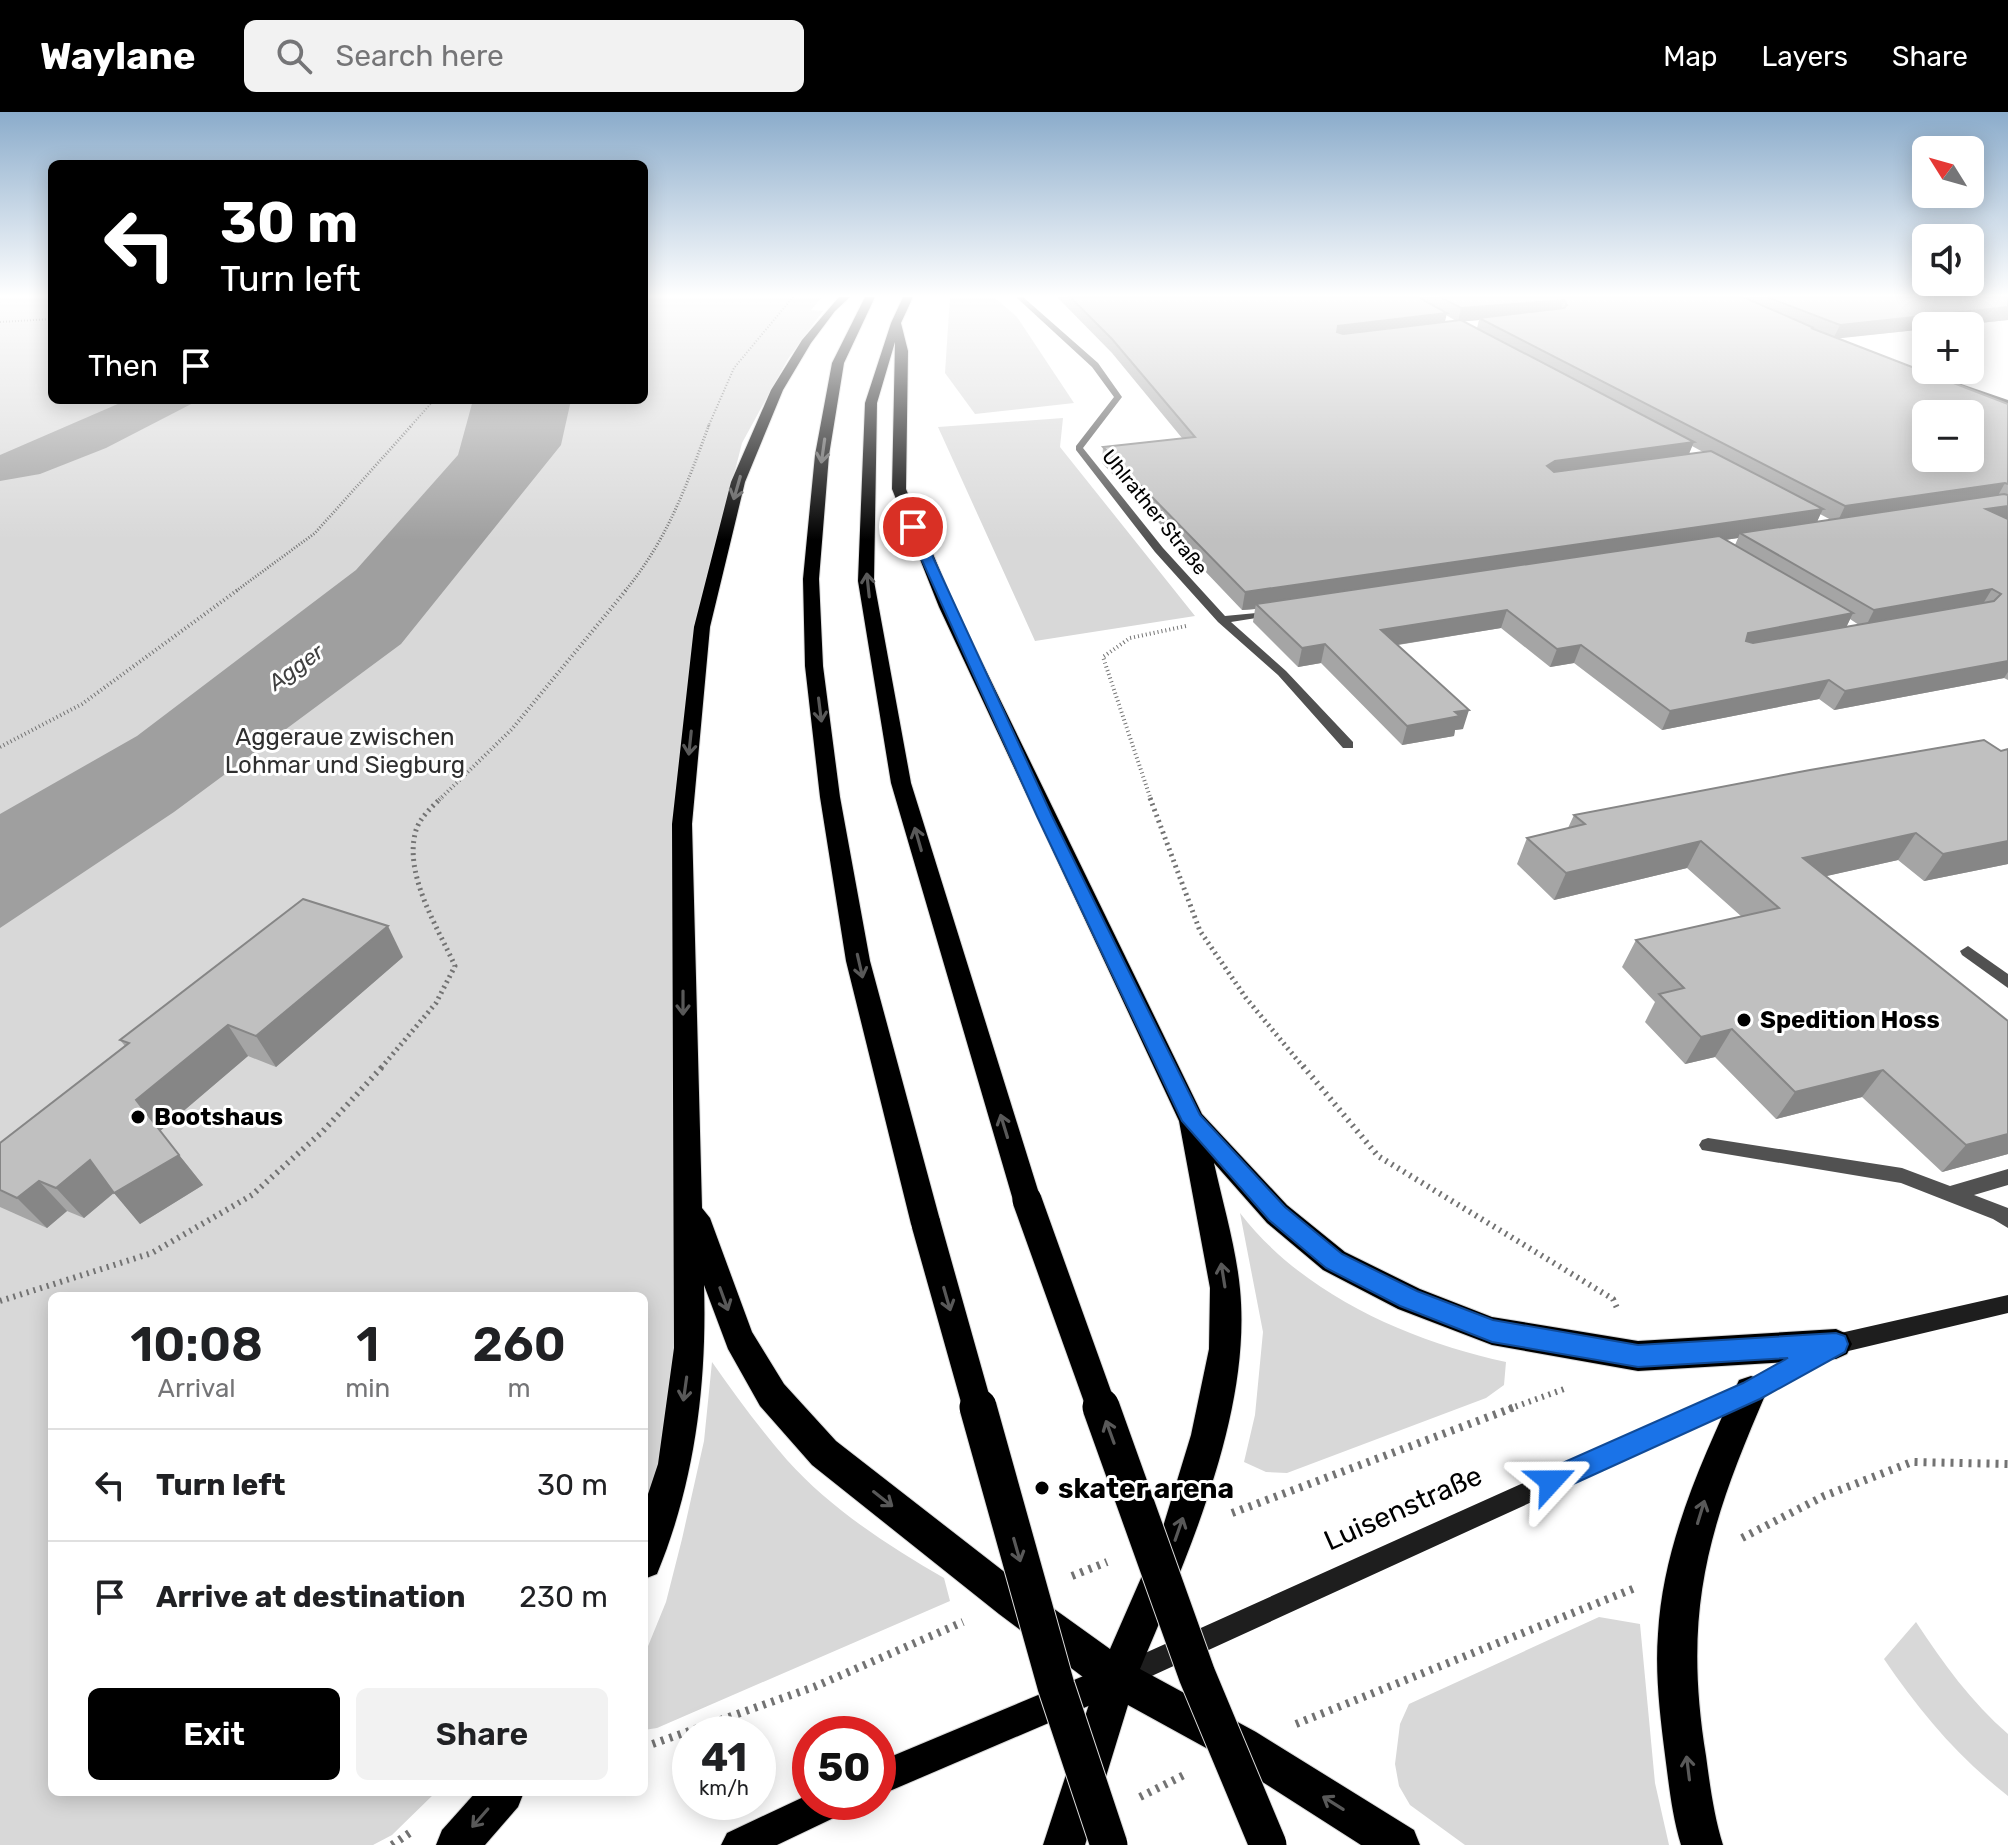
<!DOCTYPE html>
<html lang="en">
<head>
<meta charset="utf-8">
<style>
	body { margin:0; font-family:Rubik,sans-serif; background:#f2f2f2; color:#202124; height:100vh; display:flex; flex-direction:column; font-size:30px; white-space:nowrap }
	* { box-sizing:border-box; margin:0 }
	p { font-size:26px; color:#757577 }
	.icon { flex:none; width:44px; height:44px; fill:none; stroke:currentColor; stroke-width:2; stroke-linecap:round; stroke-linejoin:round }
	.map { position:relative; flex:1; overflow:hidden }
	.sheet { position:absolute; left:48px; top:1180px; width:600px; height:504px; display:flex; flex-direction:column; background:#fff; border-radius:12px; box-shadow:0 4px 20px #0003 }
	.sheet>* { flex:none }
	.guide { position:absolute; left:48px; top:48px; width:600px; height:244px; border-radius:12px; box-shadow:0 4px 20px #0003; background:#000; color:#fff; overflow:hidden }
	.needle { width:52px; rotate:307deg }
	.fabs { position:absolute; left:1912px; top:24px; display:grid; gap:16px }
	.fabs a { display:grid; place-items:center; width:72px; height:72px; border-radius:12px; background:#fff; box-shadow:0 4px 20px #0003; font-size:40px }
	.speed { position:absolute; left:672px; top:1604px; display:flex; gap:16px; font-size:40px; font-weight:700; text-align:center }
	.speed>* { display:grid; place-content:center; width:104px; height:104px; border-radius:50%; background:#fff; box-shadow:0 4px 20px #0003; line-height:1 }
	.speed small { font-size:20px; font-weight:400 }
	.speed .limit { border:12px solid #d22; background:#fff; color:#111 }
	.pin { position:absolute; display:grid; place-items:center; width:68px; height:68px; color:#fff; margin:-34px; border:4px solid #fff; border-radius:50%; box-shadow:0 2px 8px #0007 }
	.me { position:absolute; width:88px; margin:-44px; rotate:66deg; stroke-linejoin:round; filter:drop-shadow(0 0 6px #0008) }
	.turn { display:flex; align-items:center; gap:28px; height:168px; padding:0 40px; font-size:36px }
	.turn .icon { width:104px; height:104px; stroke-width:2.5 }
	.turn b { display:block; font-size:56px; line-height:68px }
	.then { display:flex; align-items:center; height:76px; padding:0 40px; background:#0003; gap:16px; font-size:30px }
	.eta { display:flex; justify-content:space-evenly; align-items:center; height:136px; text-align:center }
	.eta b { font-size:48px; font-weight:600; line-height:56px }
	.primary-button { display:flex; gap:16px; margin-top:auto; padding:16px 40px }
	.primary-button a { flex:1; height:92px; border-radius:12px; background:#000; color:#fff; font-size:32px; font-weight:600; line-height:92px; text-align:center }
	.primary-button a+a { background:#f2f2f2; color:#202124 }
	ul { padding:0; list-style:none }
	li { display:flex; align-items:center; gap:24px; height:112px; padding:0 40px; border-top:2px solid #e0e0e0 }
	li div { flex:1 }
	li b { display:block; font-size:30px }
	li em { font-style:normal }
	header { display:flex; align-items:center; gap:48px; box-sizing:border-box; height:112px; padding:0 40px; background:#000; color:#fff }
	header strong { font-size:38px }
	nav { display:flex; gap:44px; margin-inline-start:auto; font-size:28px }
	.search { width:560px; height:72px; background:#f2f2f2; display:flex; align-items:center; gap:20px; box-sizing:border-box; padding:0 28px; border-radius:12px; color:#757577; font-size:30px }
	.map>svg:first-child { display:block }
</style>
</head>
<body>
<header>
<strong>Waylane</strong>
<div class="search"><svg class="icon" aria-label="search" viewBox="0 0 24 24"><circle cx="10" cy="10" r="6"/><path d="M15 15l6 6"/></svg>Search here</div>
<nav><a>Map</a><a>Layers</a><a>Share</a></nav>
</header>
<div class="map">
<svg width="2008" height="1733" viewBox="0 0 2008 1733">
	<rect width="100%" height="100%" fill="#fff"/>
	<g fill="#d8d8d8">
		<polygon points="0,185 52,185 52,288 644,288 644,185 822,185 811,198 823,199 788,247 742,331 705,477 679,815 673,997 695,1224 644,1424 644,1184 52,1184 52,1680 436,1680 392,1723 373,1733 0,1733"/>
		<polygon points="950,185 994,185 1017,205 1074,291 975,302 945,261"/>
		<polygon points="1063,306 1060,335 1195,504 1035,529 938,315"/>
		<path d="M 1240,1101 C 1302,1182 1409,1229 1506,1250 L 1504,1273 L 1486,1286 L 1287,1361 L 1266,1360 L 1244,1350 L 1255,1303 L 1263,1220 Z"/>
		<path d="M 712,1250 C 736,1284 760,1317 787,1348 C 830,1396 888,1434 944,1466 L 950,1489 L 657,1616 L 644,1618 L 644,1544 L 666,1490 L 682,1427 L 704,1329 Z"/>
		<polygon points="1599,1505 1640,1512 1655,1671 1669,1733 1465,1733 1410,1693 1399,1674 1395,1652 1400,1612 1409,1592"/>
		<path d="M 1916,1510 C 1943,1551 1971,1590 2008,1622 L 2008,1684 C 1957,1644 1920,1600 1884,1547 Z"/>
	</g>
	<g fill="#9f9f9f">
		<polygon points="127,288 199,288 106,336 40,362 0,369 0,343"/>
		<polygon points="473,288 571,288 561,333 401,532 174,700 0,816 0,702 137,624 356,458 458,343"/>
	</g>
	<g fill="none" stroke-linecap="round" stroke-linejoin="round">
		<g stroke="#dbdbdb" stroke-width="2">
			<g id="primary">
				<polygon points="1117,1550 1128,1555 1133,1566 1128,1577 878,1684 878,1650"/>
				<polygon points="810,1682 810,1690 847,1690 842,1702 777,1733 721,1733 727,1721"/>
			</g>
		</g>
		<g stroke="#dbdbdb" stroke-width="2">
			<g id="highway">
				<path d="M 839,185 L 850,185 L 835,199 L 811,231 L 783,278 L 745,370 L 710,515 L 692,712 L 702,1096 L 710,1106 L 752,1220 L 784,1272 L 836,1329 L 1025,1476 L 1110,1537 L 1162,1418 L 1191,1323 L 1209,1237 L 1210,1176 L 1179,1009 L 939,495 L 892,377 L 895,230 L 877,291 L 874,469 L 911,671 L 1041,1088 L 1037,1096 L 1027,1100 L 1017,1096 L 1013,1088 L 891,671 L 858,469 L 865,291 L 891,211 L 903,185 L 913,185 L 901,211 L 908,239 L 906,377 L 955,495 L 1202,1002 L 1287,1093 L 1345,1140 L 1420,1177 L 1492,1205 L 1638,1229 L 1836,1217 L 1847,1222 L 1852,1232 L 1847,1242 L 1836,1247 L 1638,1259 L 1492,1233 L 1398,1197 L 1323,1158 L 1267,1111 L 1214,1051 C 1223,1092 1236,1135 1240,1177 C 1252,1302 1187,1444 1140,1557 L 1256,1620 L 1414,1718 L 1420,1733 L 1361,1733 L 1228,1648 L 1128,1593 L 1085,1733 L 1043,1733 L 1095,1574 L 999,1502 L 812,1353 L 760,1294 L 728,1237 L 704,1173 C 707,1272 695,1370 657,1462 L 644,1467 L 644,1394 L 658,1352 L 674,1236 L 672,712 L 694,515 L 731,370 L 771,278 L 802,228 Z"/>
				<polygon points="865,185 875,185 844,251 829,343 819,467 823,554 840,685 870,849 941,1112 936,1121 926,1124 916,1121 911,1112 846,849 820,685 805,554 803,467 815,343 832,251"/>
				<path d="M 1751,1264 L 1763,1268 L 1767,1279 C 1709,1413 1682,1496 1706,1644 C 1710,1674 1714,1704 1723,1733 L 1681,1733 C 1672,1704 1669,1673 1665,1643 C 1660,1603 1655,1562 1658,1522 C 1663,1432 1702,1348 1739,1268 Z"/>
				<polygon points="476,1680 524,1680 518,1695 485,1733 436,1733 442,1718"/>
			</g>
		</g>
		<g stroke="#737373" stroke-width="2" stroke-dasharray="1 2" stroke-linecap="butt">
			<polyline points="0,210 52,207"/>
			<polyline points="410,315 434,288"/>
			<polyline points="708,315 734,256 793,185"/>
		</g>
		<g stroke="#737373" stroke-width="3" stroke-dasharray="1 2" stroke-linecap="butt">
			<polyline points="236,479 315,421 412,313"/>
			<path d="M 625,479 C 668,427 686,374 709,313"/>
		</g>
		<g stroke="#737373" stroke-width="4" stroke-dasharray="1 3" stroke-linecap="butt">
			<polyline points="0,635 82,592 239,477"/>
			<polyline points="439,688 512,617 627,477"/>
			<polyline points="1151,688 1103,545 1130,526 1186,514"/>
		</g>
		<g stroke="#737373" stroke-width="5" stroke-dasharray="2 4" stroke-linecap="butt">
			<polyline points="1150,686 1200,819 1246,886 1304,956"/>
			<path d="M 381,956 L 436,891 L 455,854 C 438,816 405,765 415,722 C 418,707 431,696 441,686"/>
		</g>
		<g stroke="#737373" stroke-width="6" stroke-dasharray="2 5" stroke-linecap="butt">
			<polyline points="1303,954 1378,1044 1613,1187 1617,1196"/>
			<polyline points="0,1189 152,1141 252,1083 323,1019 383,954"/>
			<polyline points="1509,1297 1567,1276"/>
		</g>
		<g stroke="#737373" stroke-width="8" stroke-dasharray="3 6" stroke-linecap="butt">
			<polyline points="1232,1401 1515,1295"/>
			<polyline points="1742,1426 1824,1384 1912,1350 2008,1352"/>
			<polyline points="1072,1464 1107,1450"/>
			<polyline points="1296,1612 1635,1476"/>
			<polyline points="644,1635 814,1575 963,1510"/>
			<polyline points="1140,1685 1188,1661"/>
			<polyline points="392,1733 411,1720"/>
		</g>
		<g fill="#515151" fill-rule="evenodd">
			<polygon points="1880,244 2008,288 2008,293 1880,248"/>
			<polygon points="1968,834 2008,862 2008,876 1962,843 1960,839"/>
			<polygon points="1708,1026 1902,1056 1950,1074 2008,1057 2008,1073 1974,1083 2008,1096 2008,1116 1993,1107 1901,1071 1702,1038 1699,1033 1702,1028"/>
		</g>
		<polygon fill="#515151" fill-rule="evenodd" points="1016,185 1023,185 1098,251 1122,285 1083,336 1163,436 1225,504 1276,499 1276,503 1231,510 1286,559 1353,630 1353,636 1343,636 1278,563 1218,510 1155,440 1076,338 1076,334 1114,285 1092,255"/>
		<polygon fill="#1e1e1e" fill-rule="evenodd" points="2008,1183 2008,1201 1840,1241 1759,1286 1132,1573 1123,1577 1114,1573 1110,1564 1114,1555 1743,1272 1836,1222"/>
		<use href="#primary" fill="#000" fill-rule="evenodd"/>
		<use href="#highway" fill="#000" fill-rule="evenodd"/>
		<g stroke="#dbdbdb" stroke-width="31" stroke-linecap="butt">
			<g id="highway-bridge-far1">
				<polyline points="1027,1088 1102,1297"/>
				<polyline points="926,1112 978,1297"/>
			</g>
		</g>
		<g stroke="#dbdbdb" stroke-width="39" stroke-linecap="butt">
			<g id="highway-bridge">
				<polyline points="978,1295 1056,1574 1109,1733"/>
				<polyline points="1101,1295 1197,1563 1268,1733"/>
			</g>
		</g>
		<use href="#highway-bridge-far1" stroke="#000" stroke-width="29"/>
		<use href="#highway-bridge" stroke="#000" stroke-width="37"/>
	</g>
	<g fill="#a5a5a5" fill-rule="evenodd">
		<path d="M 1057,185 L 2008,185 L 2008,208 L 1951,214 L 1926,214 L 1926,217 L 1837,226 L 2008,292 L 2008,568 L 2004,566 L 1834,598 L 1819,587 L 1662,618 L 1574,551 L 1550,555 L 1501,516 L 1398,533 L 1463,617 L 1455,618 L 1454,624 L 1402,633 L 1321,551 L 1298,555 L 1253,510 L 1255,497 L 1242,498 L 1102,351 L 1103,335 L 1182,326 L 1112,241 ZM 1446,203 L 1456,209 L 1444,210 ZM 1479,208 L 1477,216 L 1463,209 L 1466,209 ZM 1692,334 L 1703,340 L 1689,342 ZM 1820,402 L 1831,408 L 1817,410 ZM 1738,426 L 1735,433 L 1725,428 ZM 1850,507 L 1859,513 L 1846,515 Z"/>
		<polygon points="2001,639 2008,752 1924,769 1898,748 1826,764 2008,909 2008,1042 1942,1060 1862,985 1776,1007 1715,945 1685,952 1645,910 1655,890 1622,855 1636,828 1742,805 1687,756 1554,788 1517,752 1527,726 1568,716 1574,703"/>
		<polygon points="403,845 276,955 248,944 160,1019 203,1073 140,1112 114,1081 84,1106 67,1099 47,1116 0,1095 0,1031 125,934 120,928"/>
	</g>
	<g fill="#868686">
		<polygon points="1564,188 1560,201 1479,206 1479,208 1458,210 1461,196"/>
		<polygon points="2008,195 2008,208 1951,214 1926,214 1926,217 1833,227 1840,213"/>
		<polygon points="1447,201 1444,214 1336,228 1338,214"/>
		<polygon points="1694,330 1687,346 1542,370 1547,354 1555,349"/>
		<polygon points="2005,371 1996,387 1837,411 1845,394"/>
		<polygon points="2008,394 2008,409 1986,397"/>
		<polygon points="1823,397 1815,414 1740,421 1738,426 1260,496 1256,492 1255,497 1242,498 1245,480"/>
		<polygon points="1992,477 1981,495 1865,516 1874,498"/>
		<polygon points="1507,498 1501,516 1377,536 1381,518"/>
		<polygon points="1853,501 1844,520 1739,539 1748,521"/>
		<polygon points="1325,532 1321,551 1298,555 1302,536"/>
		<polygon points="1581,533 1574,551 1550,555 1557,537"/>
		<polygon points="2008,549 2008,560 2004,566 1834,598 1845,579"/>
		<polygon points="1829,568 1819,587 1662,618 1670,599"/>
		<polygon points="1469,598 1463,617 1455,618 1454,624 1402,633 1407,614 1455,600"/>
		<polygon points="1916,721 1898,748 1787,773 1803,746"/>
		<polygon points="1701,729 1687,756 1554,788 1566,761"/>
		<polygon points="2008,729 2008,752 1924,769 1943,742"/>
		<polygon points="388,814 403,845 276,955 256,924"/>
		<polygon points="228,913 248,944 160,1019 136,988"/>
		<polygon points="1732,917 1715,945 1685,952 1701,925"/>
		<polygon points="1883,958 1862,985 1776,1007 1795,980"/>
		<polygon points="2008,1022 2008,1042 1942,1060 1966,1033"/>
		<polygon points="179,1043 203,1073 140,1112 114,1081"/>
		<polygon points="90,1048 116,1079 84,1106 56,1076"/>
		<polygon points="39,1069 67,1099 47,1116 17,1086"/>
	</g>
	<g fill="#c0c0c0" stroke="#868686" stroke-width="2" fill-rule="evenodd">
		<polygon points="1070,185 1418,185 1447,201 1338,214 1337,220 1343,222 1461,208 1694,330 1555,349 1547,354 1554,360 1711,339 1823,397 1245,480 1103,335 1195,325 1112,227"/>
		<path d="M 1440,185 L 1743,185 L 1814,216 L 1811,216 L 2008,292 L 2008,372 L 2005,371 L 1845,394 L 1479,206 L 1564,196 L 1567,193 L 1564,188 L 1461,196 ZM 1926,302 L 1970,302 L 1970,346 L 1926,346 Z"/>
		<polygon points="1767,185 2008,185 2008,195 1840,213"/>
		<polygon points="2004,382 2008,383 2008,394 1986,397 2008,407 2008,549 1845,579 1829,568 1670,599 1581,533 1557,537 1507,498 1381,518 1469,598 1455,600 1460,604 1407,614 1325,532 1302,536 1256,492 1719,424 1853,501 1748,521 1746,529 1753,531 1994,489 2001,482 1992,477 1874,498 1740,421"/>
		<polygon points="1984,628 2001,639 2008,637 2008,729 1943,742 1916,721 1803,746 2008,909 2008,1022 1966,1033 1883,958 1795,980 1732,917 1701,925 1659,882 1684,876 1636,828 1779,796 1701,729 1566,761 1527,726 1585,712 1574,703 1810,658"/>
		<polygon points="303,787 388,814 256,924 228,913 136,988 179,1043 114,1081 90,1048 56,1076 39,1069 17,1086 0,1078 0,1031 129,931 120,928"/>
	</g>
	<defs><path id="oneway-shaft" d="M-6 0H5M1.5-3L5.5 0L1.5 3" fill="none" stroke-width="1.6" stroke-linecap="round" stroke-linejoin="round" transform="scale(2)"/></defs>
	<g stroke="#595959">
		<use href="#oneway-shaft" transform="translate(823 339) rotate(98)"/>
		<use href="#oneway-shaft" transform="translate(737 376) rotate(106)"/>
		<use href="#oneway-shaft" transform="translate(868 473) rotate(-96)"/>
		<use href="#oneway-shaft" transform="translate(820 598) rotate(83)"/>
		<use href="#oneway-shaft" transform="translate(690 631) rotate(96)"/>
		<use href="#oneway-shaft" transform="translate(918 727) rotate(-106)"/>
		<use href="#oneway-shaft" transform="translate(860 854) rotate(77)"/>
		<use href="#oneway-shaft" transform="translate(683 891) rotate(90)"/>
		<use href="#oneway-shaft" transform="translate(1004 1014) rotate(-107)"/>
		<use href="#oneway-shaft" transform="translate(1223 1163) rotate(-99)"/>
		<use href="#oneway-shaft" transform="translate(724 1187) rotate(70)"/>
		<use href="#oneway-shaft" transform="translate(947 1187) rotate(74)"/>
		<use href="#oneway-shaft" transform="translate(685 1277) rotate(98)"/>
		<use href="#oneway-shaft" transform="translate(1110 1320) rotate(-110)"/>
		<use href="#oneway-shaft" transform="translate(883 1387) rotate(38)"/>
		<use href="#oneway-shaft" transform="translate(1701 1400) rotate(-73)"/>
		<use href="#oneway-shaft" transform="translate(1179 1417) rotate(-71)"/>
		<use href="#oneway-shaft" transform="translate(1017 1438) rotate(74)"/>
		<use href="#oneway-shaft" transform="translate(1688 1656) rotate(-97)"/>
		<use href="#oneway-shaft" transform="translate(1333 1691) rotate(-148)"/>
		<use href="#oneway-shaft" transform="translate(480 1706) rotate(131)"/>
	</g>
	<linearGradient id="sky" x2="0" y2="1"><stop stop-color="#8baccb"/><stop offset="0.43" stop-color="#fff"/><stop offset="1" stop-color="#fff" stop-opacity="0"/></linearGradient>
	<rect width="2008" height="428" fill="url(#sky)"/>
	<polygon fill="#1a73e8" stroke="#114b97" stroke-width="2" points="909,413 919,415 1052,704 1200,1003 1285,1095 1342,1142 1417,1179 1493,1208 1638,1233 1836,1221 1845,1224 1848,1232 1845,1240 1760,1287 1560,1378 1551,1382 1542,1378 1538,1369 1542,1360 1743,1271 1788,1246 1638,1255 1492,1230 1400,1194 1326,1156 1269,1108 1182,1009 1037,704 907,415"/>
	<g fill="#000" stroke="#fff" stroke-width="3">
		<circle cx="1744" cy="908" r="8"/>
		<circle cx="138" cy="1005" r="8"/>
		<circle cx="1042" cy="1376" r="8"/>
	</g>
	<g text-anchor="middle" dominant-baseline="central" stroke-width="6" stroke-linejoin="round" paint-order="stroke">
		<g font-size="20" fill="#000" stroke="#fff">
			<text transform="translate(1155 400) rotate(51)">Uhlrather Straße</text>
		</g>
		<g font-size="22" font-style="italic" fill="#404040" stroke="#fff">
			<text transform="translate(296 555) rotate(-36)">Agger</text>
		</g>
		<g font-size="24" fill="#2f2f2f" stroke="#fff">
			<text x="345" y="625">Aggeraue zwischen<tspan x="345" dy="28">Lohmar und Siegburg</tspan></text>
		</g>
		<g font-size="24" font-weight="bold" fill="#000" stroke="#fff" text-anchor="start">
			<text x="1760" y="908">Spedition Hoss</text>
			<text x="154" y="1005">Bootshaus</text>
		</g>
		<g font-size="28" font-weight="bold" fill="#000" stroke="#fff" text-anchor="start">
			<text x="1058" y="1376">skater arena</text>
		</g>
		<g font-size="28" fill="#000" stroke="#fff">
			<text transform="translate(1403 1396) rotate(-24)">Luisenstraße</text>
		</g>
	</g>
</svg>
<div class="fabs">
<a><svg class="needle" viewBox="-14 -14 28 28"><path d="M0-13l5 13h-10z" fill="#e53935"/><path d="M0 13l5-13h-10z" fill="#757577"/></svg></a>
<a><svg class="icon" aria-label="sound" viewBox="0 0 24 24"><path d="M4 9h4l5-4v14l-5-4H4zM17 9q2 3 0 6"/></svg></a>
<a>+</a>
<a>−</a>
</div>
<div class="speed"><div>41<small>km/h</small></div><div class="limit">50</div></div>
<div class="pin" style="left:913px;top:415px;background:#d93025"><svg class="icon" aria-label="arrive" viewBox="0 0 24 24"><path d="M6 21V4h12l-3 4 3 4H6"/></svg></div>
<svg class="me" style="left:1551px;top:1369px" viewBox="-20 -20 40 40"><path d="M0-17L14 15 0 8-14 15z" fill="#1a73e8" stroke="#fff" stroke-width="4"/></svg>
<div class="guide">
<div class="turn"><svg class="icon" aria-label="left" viewBox="0 0 24 24"><path d="M17 20v-9H6M10 6l-5 5 5 5"/></svg><div><b>30 m</b>Turn left</div></div>
<div class="then">Then<svg class="icon" aria-label="arrive" viewBox="0 0 24 24"><path d="M6 21V4h12l-3 4 3 4H6"/></svg></div>
</div>
<section class="sheet">
<div class="eta">
<div><b>10:08</b><p>Arrival</p></div>
<div><b>1</b><p>min</p></div>
<div><b>260</b><p>m</p></div>
</div>
<ul>
<li><svg class="icon" aria-label="left" viewBox="0 0 24 24"><path d="M17 20v-9H6M10 6l-5 5 5 5"/></svg><div><b>Turn left</b></div><em>30 m</em></li>
<li><svg class="icon" aria-label="arrive" viewBox="0 0 24 24"><path d="M6 21V4h12l-3 4 3 4H6"/></svg><div><b>Arrive at destination</b></div><em>230 m</em></li>
</ul>
<div class="primary-button"><a>Exit</a><a>Share</a></div>
</section>
</div>
</body>
</html>
